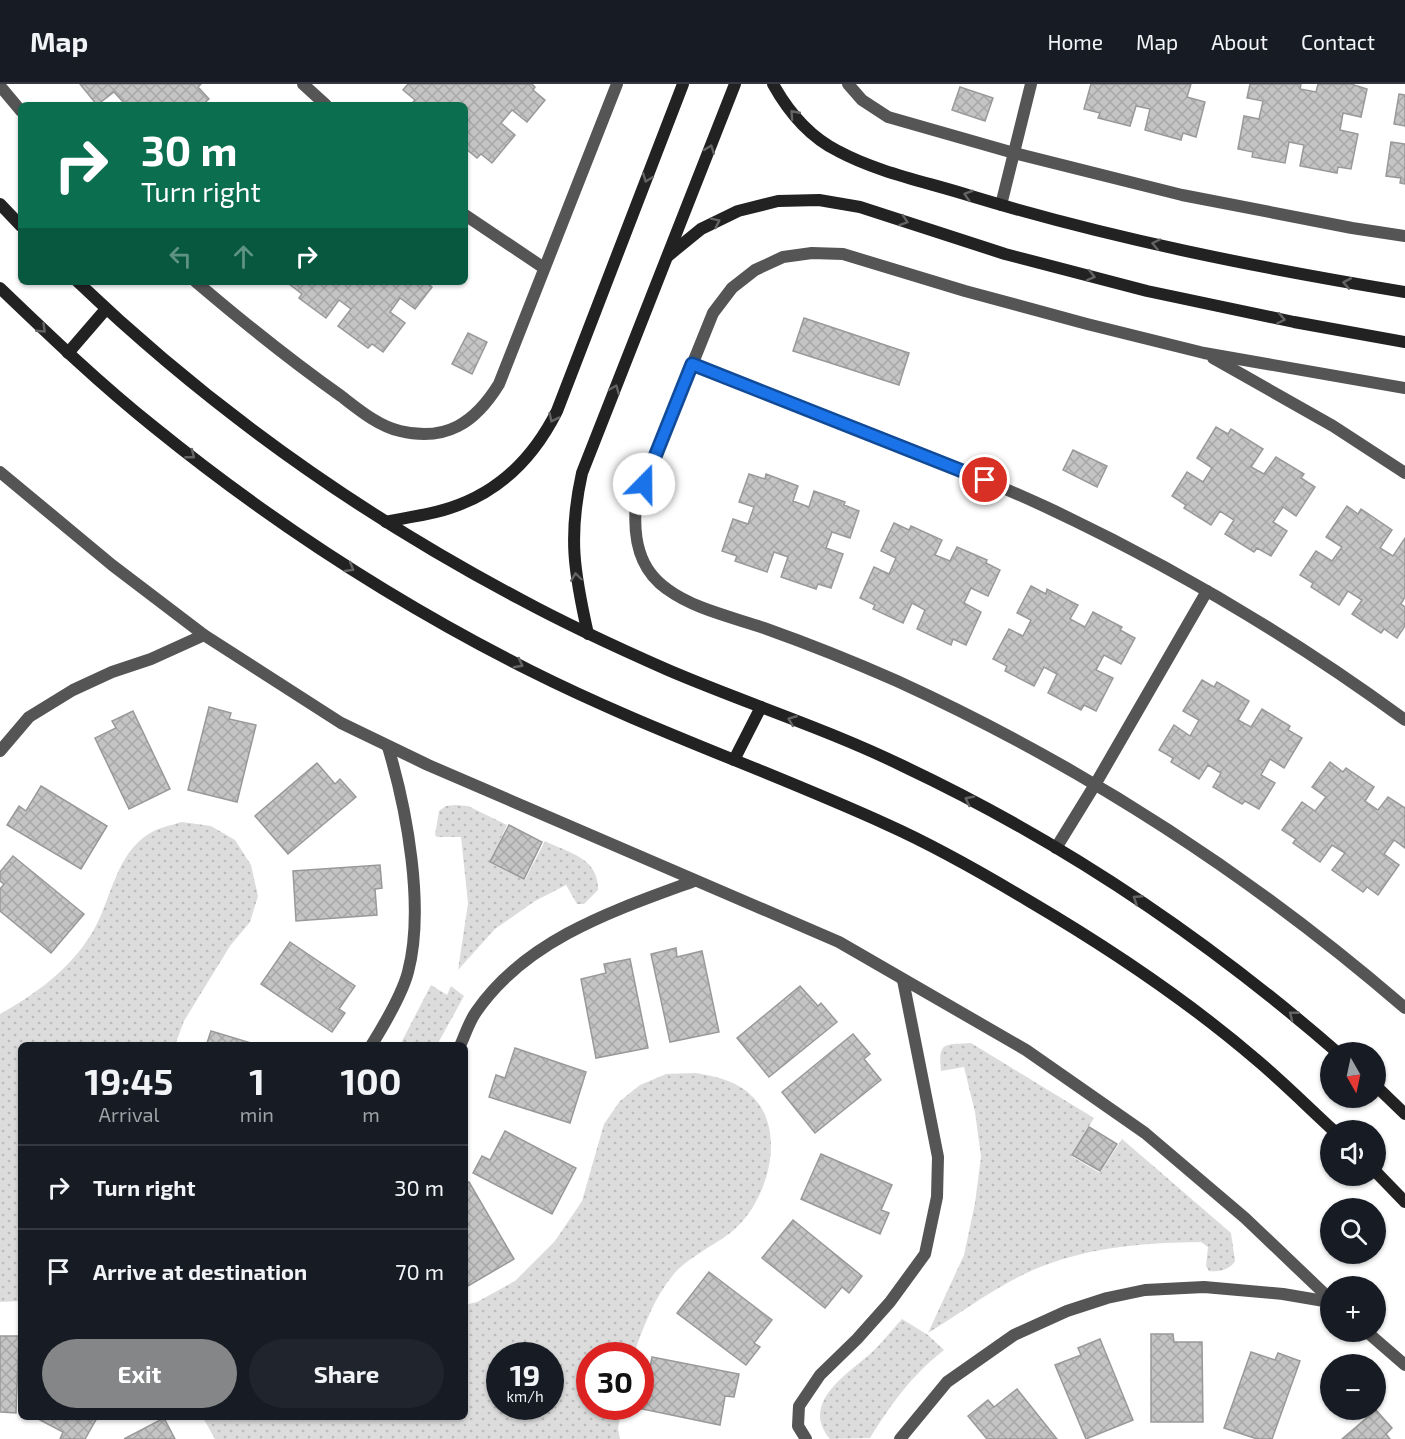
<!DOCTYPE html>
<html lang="en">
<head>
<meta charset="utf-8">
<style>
	body { margin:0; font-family:"Exo 2",sans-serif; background:#20242c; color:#f1f3f6; height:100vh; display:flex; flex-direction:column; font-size:22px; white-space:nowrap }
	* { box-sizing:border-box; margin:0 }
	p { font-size:20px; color:#9ea1a6 }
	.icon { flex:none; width:33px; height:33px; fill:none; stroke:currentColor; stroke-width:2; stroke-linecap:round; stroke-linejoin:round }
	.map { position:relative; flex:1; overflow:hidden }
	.sheet { position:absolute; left:18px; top:958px; width:450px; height:378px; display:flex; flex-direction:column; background:#171b24; border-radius:9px; box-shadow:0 2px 4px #0004 }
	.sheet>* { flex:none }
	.top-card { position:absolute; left:18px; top:18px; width:450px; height:183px; border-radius:9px; box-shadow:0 2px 4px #0004; background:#0b6e4f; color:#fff; overflow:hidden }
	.needle { width:39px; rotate:171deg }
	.fabs { position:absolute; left:1320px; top:958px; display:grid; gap:12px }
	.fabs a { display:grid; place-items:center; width:66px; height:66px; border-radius:50%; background:#171b24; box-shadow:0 2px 4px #0004; font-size:30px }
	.speed { position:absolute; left:486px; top:1258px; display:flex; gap:12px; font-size:30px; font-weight:700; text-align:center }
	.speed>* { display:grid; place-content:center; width:78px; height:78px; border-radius:50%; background:#171b24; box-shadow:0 2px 4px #0004; line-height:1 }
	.speed small { font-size:15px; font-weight:400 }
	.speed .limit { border:9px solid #d22; background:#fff; color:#111 }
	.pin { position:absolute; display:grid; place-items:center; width:51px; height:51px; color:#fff; margin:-26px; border:3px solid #fff; border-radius:50%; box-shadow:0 2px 6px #0007 }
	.me { position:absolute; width:66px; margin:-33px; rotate:22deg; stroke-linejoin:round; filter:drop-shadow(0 0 4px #0008) }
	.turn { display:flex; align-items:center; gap:21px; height:126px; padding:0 24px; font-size:27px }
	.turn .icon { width:78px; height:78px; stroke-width:2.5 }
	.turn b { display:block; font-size:42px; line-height:51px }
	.lanes { display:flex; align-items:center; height:57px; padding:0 24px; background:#0003; justify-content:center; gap:30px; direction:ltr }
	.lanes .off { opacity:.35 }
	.eta { display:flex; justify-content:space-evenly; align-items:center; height:102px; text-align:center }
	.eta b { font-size:36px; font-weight:700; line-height:42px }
	.action { display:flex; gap:12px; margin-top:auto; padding:12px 24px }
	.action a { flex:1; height:69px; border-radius:36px; background:#858687; color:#fff; font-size:24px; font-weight:700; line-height:69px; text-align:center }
	.action a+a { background:#20242c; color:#f1f3f6 }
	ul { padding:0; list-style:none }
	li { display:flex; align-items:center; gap:18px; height:84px; padding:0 24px; border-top:2px solid #363941 }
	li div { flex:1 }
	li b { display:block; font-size:22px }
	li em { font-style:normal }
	header { display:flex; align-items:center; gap:36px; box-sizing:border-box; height:84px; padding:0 30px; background:#171b24; border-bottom:2px solid #363941 }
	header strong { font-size:28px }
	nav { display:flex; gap:33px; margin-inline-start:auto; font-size:21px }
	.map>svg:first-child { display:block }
</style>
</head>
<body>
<header>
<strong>Map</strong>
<nav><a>Home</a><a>Map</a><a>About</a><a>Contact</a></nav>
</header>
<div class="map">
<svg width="1405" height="1355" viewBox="0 0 1405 1355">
	<defs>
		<pattern id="grass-dots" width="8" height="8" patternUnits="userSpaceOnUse" patternTransform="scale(1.5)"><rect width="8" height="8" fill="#dcdcdc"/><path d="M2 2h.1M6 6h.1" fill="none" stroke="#bbb" stroke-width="1.8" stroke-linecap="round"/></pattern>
		<pattern id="building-cross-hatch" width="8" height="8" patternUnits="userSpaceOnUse" patternTransform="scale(1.5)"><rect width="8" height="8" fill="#c4c4c4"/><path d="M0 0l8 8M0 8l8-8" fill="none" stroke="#a7a7a7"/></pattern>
	</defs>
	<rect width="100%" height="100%" fill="#fff"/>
	<g fill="url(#grass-dots)" fill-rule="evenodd">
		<path d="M 455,721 L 468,722 L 507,741 L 490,779 L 525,796 L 545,757 C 569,769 599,774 598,806 L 584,820 L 577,820 L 566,801 L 535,817 L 495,845 L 458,886 L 468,819 L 461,753 L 437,753 L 435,751 L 439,727 L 446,722 Z"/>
		<path d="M 182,738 L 211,742 L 235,756 L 251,781 L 258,812 L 250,838 L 230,862 L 184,937 L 175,961 L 21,962 L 21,1217 L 0,1218 L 0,930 C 36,910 70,885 92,849 C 112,816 115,768 152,748 C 161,743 172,741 182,738 Z"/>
		<polygon points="431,901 447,911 451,902 464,912 437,961 400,961"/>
		<path d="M 971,959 L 1094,1034 L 1071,1072 L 1100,1089 L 1122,1055 L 1231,1149 L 1235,1177 C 1230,1186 1219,1188 1209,1187 L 1206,1182 L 1208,1163 L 1201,1158 C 1146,1159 1095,1162 1043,1182 C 1003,1197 964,1227 928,1249 L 964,1171 L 975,1119 L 981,1073 L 975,1028 L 964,983 L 941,987 C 938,957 944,961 971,959 Z"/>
		<path d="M 695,989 C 715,992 738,997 753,1013 C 787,1048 768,1115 735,1145 C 719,1159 685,1175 673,1191 C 654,1214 643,1244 633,1272 L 590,1272 L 590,1323 L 622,1323 L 618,1345 L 620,1355 L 215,1355 L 203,1334 L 465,1334 L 465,1221 L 477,1218 L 515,1197 L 555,1157 L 582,1117 L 604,1040 L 620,1017 L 640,1001 L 666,990 ZM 500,1272 L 550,1272 L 550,1323 L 500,1323 Z"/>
		<path d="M 902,1235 L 928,1251 L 944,1266 C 911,1292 892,1319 870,1354 L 830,1355 C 800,1319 846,1291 870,1270 C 881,1260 891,1247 902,1235 Z"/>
	</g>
	<g fill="url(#building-cross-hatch)" stroke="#999" stroke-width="1.5">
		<polygon points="80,0 201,0 198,3 209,15 202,21 176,21 175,19 173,21 122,21 124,19 114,8 97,21"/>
		<polygon points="408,0 532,0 535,3 533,6 545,16 527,38 512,26 501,39 515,51 492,79 481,70 477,74 465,64 465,21 413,21 411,20 415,16 403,6"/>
		<polygon points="1091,0 1191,0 1187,13 1205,18 1196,53 1183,49 1181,56 1145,46 1150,25 1136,22 1130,42 1098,34 1100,29 1084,25"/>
		<polygon points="1250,0 1301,0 1300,5 1316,8 1318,0 1351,0 1367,5 1361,33 1343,29 1340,46 1358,50 1351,85 1338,83 1337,89 1300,82 1304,61 1289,58 1285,79 1252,73 1253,68 1238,65 1244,32 1259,35 1263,17 1247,14"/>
		<polygon points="960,3 993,14 985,37 952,26"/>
		<polygon points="1399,10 1405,11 1405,42 1394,40"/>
		<polygon points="1391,58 1405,60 1405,100 1400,99 1401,94 1386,92"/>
		<polygon points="291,198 426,198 432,203 415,225 400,214 390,228 405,239 383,268 372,260 368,264 338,242 351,225 339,216 326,234 299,214 302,210 289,200"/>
		<polygon points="804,234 909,269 899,301 793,267"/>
		<polygon points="468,249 487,258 472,290 452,280"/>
		<polygon points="1216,343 1228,350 1231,345 1263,365 1251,383 1264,390 1276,373 1304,390 1301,394 1315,403 1296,432 1283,423 1273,438 1287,447 1271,472 1257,464 1254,468 1225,450 1234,436 1220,427 1211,441 1184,424 1186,421 1172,412 1187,388 1203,398 1212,384 1197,374"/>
		<polygon points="1073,366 1107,382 1097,403 1063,386"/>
		<polygon points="749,390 765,395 766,390 798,402 793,417 809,423 814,407 845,418 844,421 859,427 850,454 832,448 826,464 843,470 831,504 818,500 816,505 781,493 788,473 774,468 767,488 735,477 737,472 722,467 733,435 748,440 754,423 739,418"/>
		<polygon points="1347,422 1358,430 1361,425 1392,446 1380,464 1393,472 1405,454 1405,513 1401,520 1405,523 1405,542 1397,554 1384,545 1381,549 1352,530 1362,516 1348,507 1339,521 1311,503 1313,499 1300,491 1316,467 1332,477 1342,463 1326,453"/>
		<polygon points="894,439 909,446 911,442 942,456 935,471 950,477 957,463 987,476 986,479 1000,486 988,512 971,504 964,519 981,528 966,561 953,555 951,561 917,545 925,526 912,519 903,539 873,525 875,521 860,514 874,483 889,490 896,474 881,467"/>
		<polygon points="1031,502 1046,510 1047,505 1078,521 1070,535 1085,543 1093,528 1122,543 1120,546 1135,554 1121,580 1104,571 1096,586 1113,594 1096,627 1084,621 1081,626 1048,609 1057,590 1044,583 1034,602 1005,587 1007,582 993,575 1009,545 1023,552 1031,536 1017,529"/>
		<polygon points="1202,596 1214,603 1217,598 1249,617 1238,636 1251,643 1262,625 1290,642 1288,646 1302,654 1284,684 1270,675 1261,691 1275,699 1259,725 1245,717 1242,720 1213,703 1221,689 1208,681 1199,695 1171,678 1173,674 1159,666 1174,641 1190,652 1199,636 1183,627"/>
		<polygon points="209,623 231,629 229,635 256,641 237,718 188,706"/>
		<polygon points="133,627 170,705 129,725 95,654 116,644 112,637"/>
		<polygon points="1330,678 1343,688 1346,684 1374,703 1365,717 1378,726 1388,713 1405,724 1405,764 1394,756 1384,770 1399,781 1378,811 1367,803 1363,808 1332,786 1345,769 1332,761 1320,778 1293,759 1296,755 1282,746 1302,718 1315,727 1326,713 1312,703"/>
		<polygon points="317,679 335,700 340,695 356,713 288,770 255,732"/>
		<polygon points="41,702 107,742 81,785 7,741 19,722 26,727"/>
		<polygon points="509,741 542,758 524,795 490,778"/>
		<polygon points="13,772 84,830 51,869 0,827 0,805 4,800 0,797 0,788"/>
		<polygon points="380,781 382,804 375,805 377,831 296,837 293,787"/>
		<polygon points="290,858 355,902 339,925 345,929 332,948 261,900"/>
		<polygon points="676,864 677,873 702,867 719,948 670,958 651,870"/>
		<polygon points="630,875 648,964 596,974 581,895 606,889 604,880"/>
		<polygon points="800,902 818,922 821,919 837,938 769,993 737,954"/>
		<polygon points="211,947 261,962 206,962"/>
		<polygon points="853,950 870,970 864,975 881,996 815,1049 782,1008"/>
		<polygon points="515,964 586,988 570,1039 489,1013 496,991 505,994"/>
		<polygon points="1089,1043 1117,1060 1100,1087 1072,1071"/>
		<polygon points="505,1047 576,1084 552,1130 473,1089 482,1072 490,1076"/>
		<polygon points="821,1070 892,1101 881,1126 889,1129 880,1150 801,1115"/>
		<polygon points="469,1098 514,1175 468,1202 465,1197 465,1100"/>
		<polygon points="793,1136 862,1192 849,1209 842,1203 825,1224 762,1174"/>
		<polygon points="709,1188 772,1236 754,1259 760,1263 746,1281 677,1229"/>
		<polygon points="1151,1250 1173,1250 1174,1258 1202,1258 1203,1338 1151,1338"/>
		<polygon points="0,1252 19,1252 16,1329 0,1328"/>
		<polygon points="1100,1255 1133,1336 1086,1355 1055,1281 1081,1271 1078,1264"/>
		<polygon points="1251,1268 1275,1276 1278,1269 1300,1277 1272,1355 1257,1355 1224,1344"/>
		<polygon points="652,1273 739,1290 734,1313 725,1312 720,1341 642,1325"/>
		<polygon points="1017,1305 1057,1355 987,1355 968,1332 988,1316 994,1323"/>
		<polygon points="1376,1326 1392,1344 1386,1350 1390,1355 1342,1355"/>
		<polygon points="42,1334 97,1334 85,1355 60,1355 63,1348 40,1336"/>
		<polygon points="164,1334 175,1355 124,1355"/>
	</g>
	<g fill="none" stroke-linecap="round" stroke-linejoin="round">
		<g stroke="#555" stroke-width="12">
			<polyline points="303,0 326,21"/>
			<polyline points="848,0 862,16 888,33 1014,69 1182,111 1352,144 1405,152"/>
			<polyline points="0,2 21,27"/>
			<polyline points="1001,121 1031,0"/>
			<polyline points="465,131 544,184"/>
			<path d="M 196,198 C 243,238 290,276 341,312 C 358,325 378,342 400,347 C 446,358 475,339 499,300 L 617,0"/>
			<polyline points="1213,274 1333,342 1405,389"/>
			<path d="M 692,281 C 810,327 930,370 1046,423 C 1172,482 1293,554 1405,636"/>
			<path d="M 1405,304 L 1204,269 L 1087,240 L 965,207 L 843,170 L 812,169 L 783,173 L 755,186 L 732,204 L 713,229 L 636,420 C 633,453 638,485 667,505 C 694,525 732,533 764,544 C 809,560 854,578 897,597 C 1083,682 1250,790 1405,924"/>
			<polyline points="0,388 112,481 204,551 341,639 428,681 839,858 1026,966 1145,1049 1245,1134 1330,1215"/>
			<polyline points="0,667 29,633 73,606 112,588 151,575 204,551"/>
			<polyline points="1056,764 1096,699 1207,507"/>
			<path d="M 371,962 C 384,941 402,911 408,888 C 425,824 407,726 388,663"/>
			<path d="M 460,962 C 465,951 469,938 476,928 C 526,855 615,826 694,797"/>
			<polyline points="1367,1248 1405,1281"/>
			<polyline points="806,1355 798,1342 799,1322 820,1291 857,1255 890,1218 925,1170 937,1113 938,1073 903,896"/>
			<polyline points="900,1355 947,1298 1014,1251 1067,1227 1107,1214 1145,1206 1204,1203 1283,1210 1330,1218"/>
		</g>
		<g stroke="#222" stroke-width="12">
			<path d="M 773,0 C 788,27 810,53 838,67 C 879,89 927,98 971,112 C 1113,155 1259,184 1405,208"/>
			<polyline points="0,120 21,142"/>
			<polyline points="668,172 701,145 738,127 778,117 819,116 860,123 1005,170 1147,207 1294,238 1405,258"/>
			<path d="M 78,198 C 209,323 359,430 520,515 C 568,541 618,564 668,586 C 745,619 827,645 903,682 C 1060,756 1207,855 1338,969"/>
			<path d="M 0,204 C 50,252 100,300 154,343 C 270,437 396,519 529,586 C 646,645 770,687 888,741 C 937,763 984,790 1029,817 C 1109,864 1187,916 1258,977 C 1284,999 1309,1024 1334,1047"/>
			<polyline points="68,269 106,225"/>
			<path d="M 386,438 C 407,433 430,431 450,424 C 500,408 534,373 557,327 L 683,0"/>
			<path d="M 588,550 C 574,488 568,452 582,389 L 735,0"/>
			<polyline points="734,676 761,623"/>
			<polyline points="1376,1002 1405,1030"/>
			<polyline points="1376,1088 1405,1118"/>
		</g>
	</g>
	<defs><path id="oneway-chevron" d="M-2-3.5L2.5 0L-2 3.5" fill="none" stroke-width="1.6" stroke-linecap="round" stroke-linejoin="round" transform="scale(1.5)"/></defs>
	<g stroke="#646464">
		<use href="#oneway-chevron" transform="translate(794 30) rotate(-132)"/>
		<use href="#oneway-chevron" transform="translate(710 65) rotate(-69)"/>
		<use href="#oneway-chevron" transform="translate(647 94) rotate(111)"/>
		<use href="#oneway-chevron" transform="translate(968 111) rotate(-163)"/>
		<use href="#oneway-chevron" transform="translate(904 137) rotate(18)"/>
		<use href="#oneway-chevron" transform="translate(716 138) rotate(-26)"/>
		<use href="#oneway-chevron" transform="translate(1156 160) rotate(-168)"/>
		<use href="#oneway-chevron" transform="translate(1091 192) rotate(14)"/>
		<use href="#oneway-chevron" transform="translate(1347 199) rotate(-170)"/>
		<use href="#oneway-chevron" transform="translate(1281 235) rotate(12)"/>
		<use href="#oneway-chevron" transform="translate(42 245) rotate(44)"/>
		<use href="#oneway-chevron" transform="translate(615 305) rotate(-68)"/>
		<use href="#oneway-chevron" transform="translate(553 334) rotate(116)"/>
		<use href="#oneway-chevron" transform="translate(191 371) rotate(38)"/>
		<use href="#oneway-chevron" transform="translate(350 484) rotate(31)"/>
		<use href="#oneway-chevron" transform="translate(576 493) rotate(-98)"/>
		<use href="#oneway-chevron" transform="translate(519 580) rotate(28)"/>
		<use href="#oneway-chevron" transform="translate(792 636) rotate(-158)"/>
		<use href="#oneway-chevron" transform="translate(969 716) rotate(-153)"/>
		<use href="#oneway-chevron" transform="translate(1137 815) rotate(-147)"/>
		<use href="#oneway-chevron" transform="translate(1293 931) rotate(-142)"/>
	</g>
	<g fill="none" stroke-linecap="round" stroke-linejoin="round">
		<g stroke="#114b97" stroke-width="15">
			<polyline id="route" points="644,400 692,280 985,396"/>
		</g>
		<use href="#route" stroke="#1a73e8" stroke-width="10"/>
	</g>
</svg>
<div class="fabs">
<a><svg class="needle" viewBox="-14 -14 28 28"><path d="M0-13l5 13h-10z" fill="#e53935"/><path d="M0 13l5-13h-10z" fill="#9ea1a6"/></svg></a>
<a><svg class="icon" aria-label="sound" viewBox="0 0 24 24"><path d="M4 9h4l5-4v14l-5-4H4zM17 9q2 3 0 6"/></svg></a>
<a><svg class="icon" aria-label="search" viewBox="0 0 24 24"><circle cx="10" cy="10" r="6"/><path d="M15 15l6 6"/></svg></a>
<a>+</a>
<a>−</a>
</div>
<div class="speed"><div>19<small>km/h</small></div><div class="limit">30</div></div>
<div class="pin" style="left:985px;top:396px;background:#d93025"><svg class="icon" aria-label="arrive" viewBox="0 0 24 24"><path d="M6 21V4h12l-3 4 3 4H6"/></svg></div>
<svg class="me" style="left:644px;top:400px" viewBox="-20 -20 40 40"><circle r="19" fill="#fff"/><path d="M0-13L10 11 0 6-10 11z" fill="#1a73e8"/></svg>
<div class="top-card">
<div class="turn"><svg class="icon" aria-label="right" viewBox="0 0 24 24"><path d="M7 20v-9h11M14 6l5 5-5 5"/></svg><div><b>30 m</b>Turn right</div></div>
<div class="lanes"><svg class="icon off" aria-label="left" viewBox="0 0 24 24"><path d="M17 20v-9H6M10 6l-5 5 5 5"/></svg><svg class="icon off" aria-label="ahead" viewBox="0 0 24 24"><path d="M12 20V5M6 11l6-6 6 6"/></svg><svg class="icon" aria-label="right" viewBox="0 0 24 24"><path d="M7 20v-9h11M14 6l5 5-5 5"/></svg></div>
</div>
<section class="sheet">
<div class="eta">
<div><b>19:45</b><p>Arrival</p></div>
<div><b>1</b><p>min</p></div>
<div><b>100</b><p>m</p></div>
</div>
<ul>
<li><svg class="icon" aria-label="right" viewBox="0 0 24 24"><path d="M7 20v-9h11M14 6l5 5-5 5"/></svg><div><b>Turn right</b></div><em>30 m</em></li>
<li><svg class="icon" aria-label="arrive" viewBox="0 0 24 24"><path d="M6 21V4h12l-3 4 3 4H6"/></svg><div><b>Arrive at destination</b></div><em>70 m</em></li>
</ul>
<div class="action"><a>Exit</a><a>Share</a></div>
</section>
</div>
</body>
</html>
